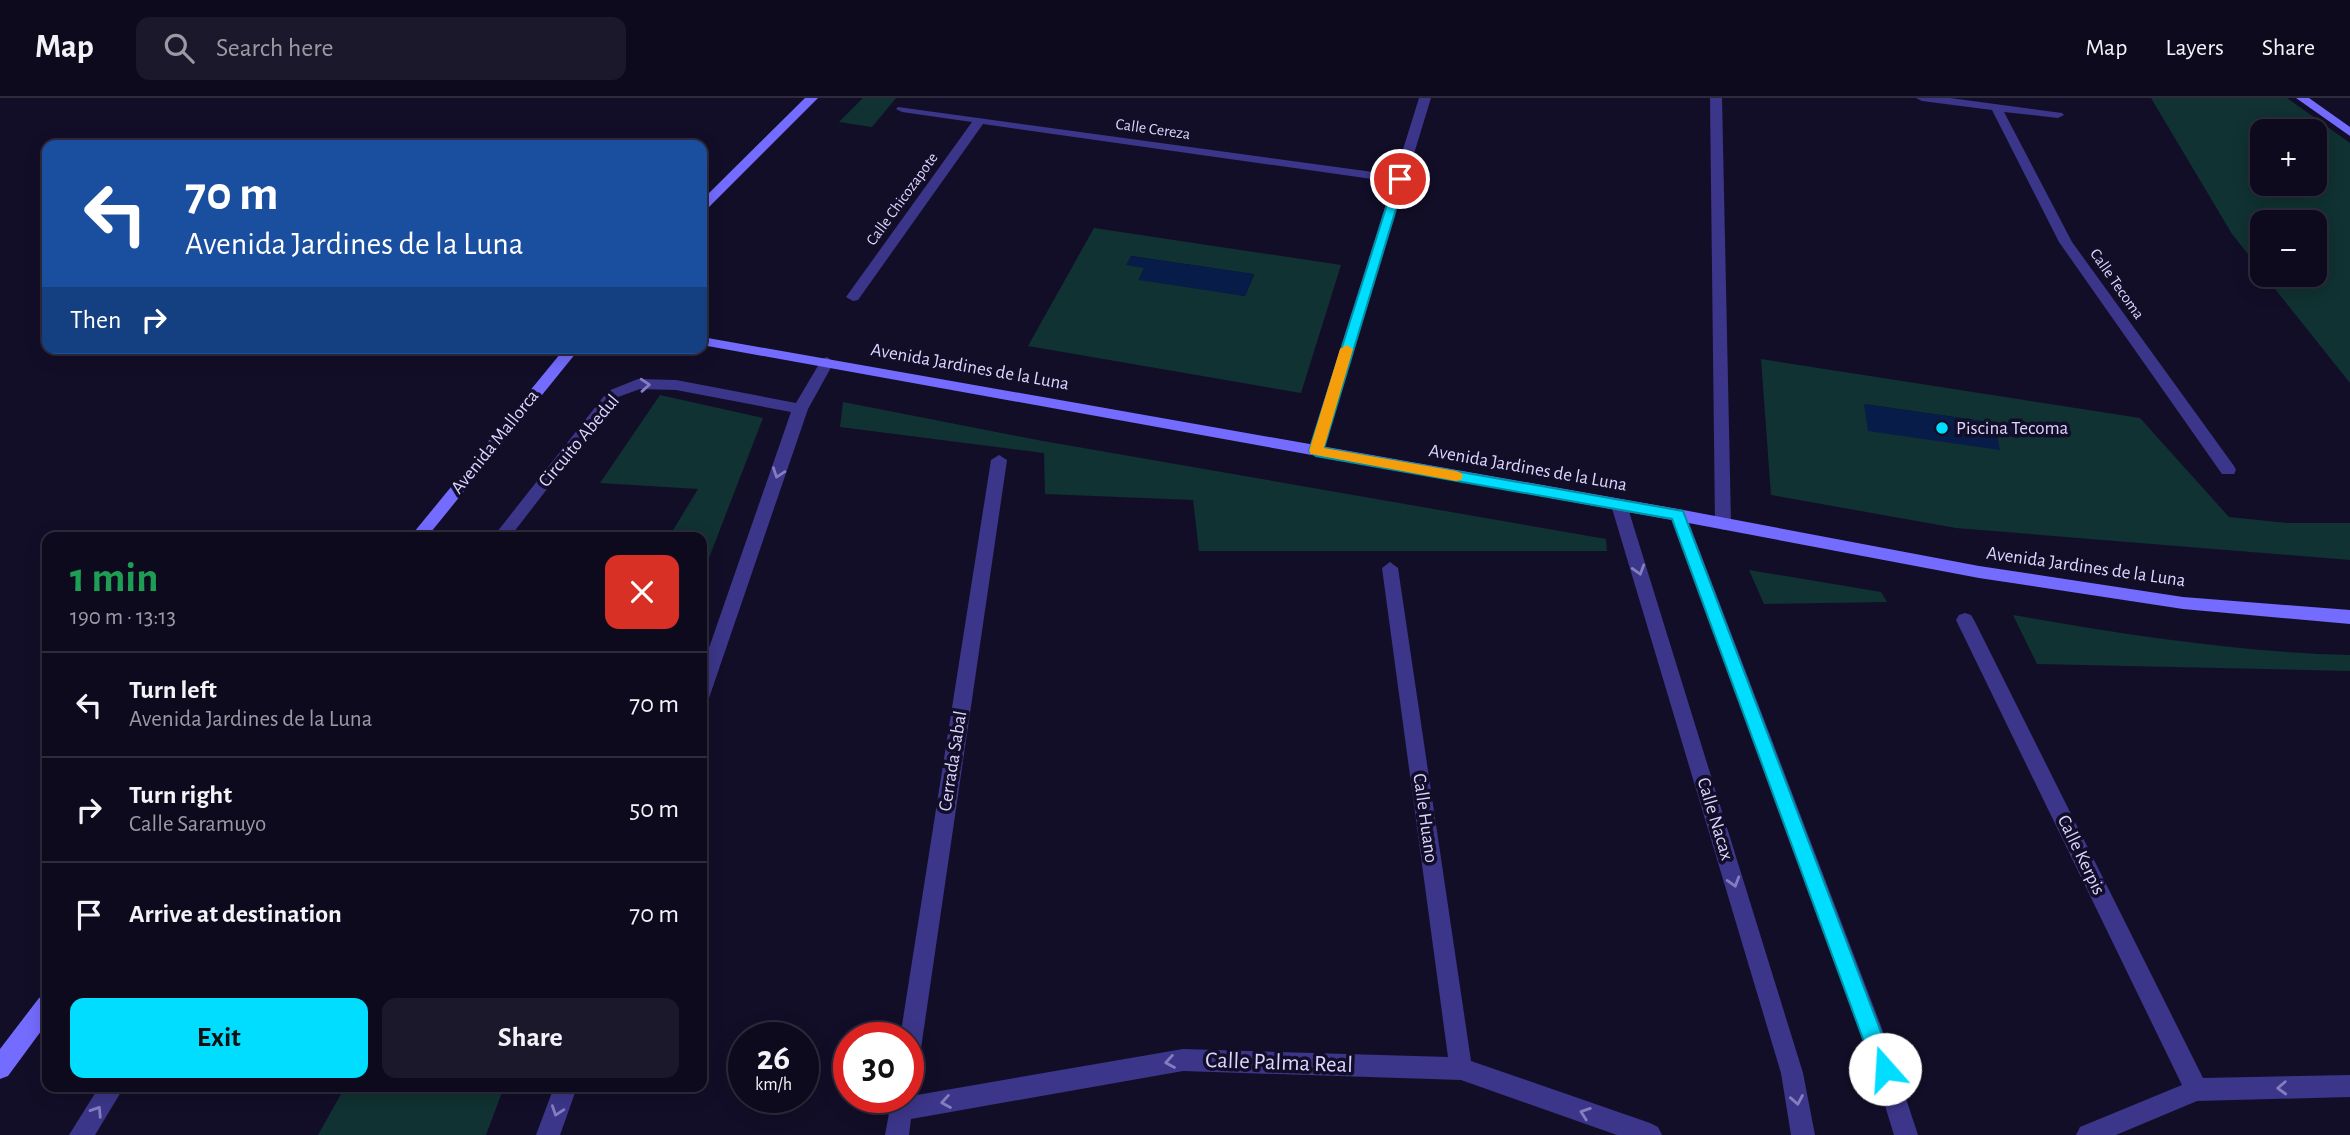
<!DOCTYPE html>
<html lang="en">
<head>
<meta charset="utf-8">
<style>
	body { margin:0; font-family:"Alegreya Sans",sans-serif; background:#1c182b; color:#f1f3f6; height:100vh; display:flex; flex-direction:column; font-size:26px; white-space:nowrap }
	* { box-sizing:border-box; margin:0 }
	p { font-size:23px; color:#9b9aa4 }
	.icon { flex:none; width:38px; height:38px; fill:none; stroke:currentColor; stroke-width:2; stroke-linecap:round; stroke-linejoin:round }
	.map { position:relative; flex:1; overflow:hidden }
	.panel { position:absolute; left:42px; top:434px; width:665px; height:560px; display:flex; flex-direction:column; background:#0e0a1e; border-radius:14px; box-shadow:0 4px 18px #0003,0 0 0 2px #2e2b3c }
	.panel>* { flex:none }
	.top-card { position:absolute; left:42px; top:42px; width:665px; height:214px; border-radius:14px; box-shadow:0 4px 18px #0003,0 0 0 2px #2e2b3c; background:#1a4fa0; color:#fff; overflow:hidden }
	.tools { position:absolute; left:2250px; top:21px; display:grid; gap:14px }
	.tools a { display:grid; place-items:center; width:77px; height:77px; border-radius:14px; background:#0e0a1e; box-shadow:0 4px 18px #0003,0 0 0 2px #2e2b3c; font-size:35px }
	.speed { position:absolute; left:728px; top:924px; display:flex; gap:14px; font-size:35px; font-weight:700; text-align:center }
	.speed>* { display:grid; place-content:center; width:91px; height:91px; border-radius:50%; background:#0e0a1e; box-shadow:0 4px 18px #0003,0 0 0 2px #2e2b3c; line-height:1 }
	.speed small { font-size:18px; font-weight:400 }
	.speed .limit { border:10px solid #d22; background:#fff; color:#111 }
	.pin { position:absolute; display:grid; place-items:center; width:60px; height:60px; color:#fff; margin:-30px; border:4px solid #fff; border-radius:50%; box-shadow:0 2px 7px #0007 }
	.me { position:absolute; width:77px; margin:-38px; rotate:341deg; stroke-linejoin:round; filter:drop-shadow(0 0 5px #0008) }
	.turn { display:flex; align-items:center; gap:24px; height:147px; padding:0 28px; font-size:32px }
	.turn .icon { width:91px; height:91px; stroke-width:2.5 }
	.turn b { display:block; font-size:49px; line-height:60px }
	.then { display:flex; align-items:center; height:66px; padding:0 28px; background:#0003; gap:14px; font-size:26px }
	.round { display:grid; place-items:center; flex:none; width:74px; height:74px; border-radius:14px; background:#1c182b }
	.headline { display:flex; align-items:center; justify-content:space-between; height:119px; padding:0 28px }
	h1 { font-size:42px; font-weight:600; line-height:52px; color:#1e9e55 }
	.cta { display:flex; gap:14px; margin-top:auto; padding:14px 28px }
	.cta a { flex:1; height:80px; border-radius:14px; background:#01ddff; color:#111; font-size:28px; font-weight:600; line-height:80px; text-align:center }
	.cta a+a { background:#1c182b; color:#f1f3f6 }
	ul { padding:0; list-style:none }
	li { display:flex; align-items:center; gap:21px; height:105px; padding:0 28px; border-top:2px solid #2e2b3c }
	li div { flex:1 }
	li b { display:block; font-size:26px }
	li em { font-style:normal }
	header { display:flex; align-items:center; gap:42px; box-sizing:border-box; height:98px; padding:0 35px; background:#0e0a1e; border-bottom:2px solid #2e2b3c }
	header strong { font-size:33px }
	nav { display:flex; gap:38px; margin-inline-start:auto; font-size:24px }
	.search { width:490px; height:63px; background:#1c182b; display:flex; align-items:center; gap:18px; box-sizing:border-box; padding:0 24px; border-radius:14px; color:#9b9aa4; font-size:26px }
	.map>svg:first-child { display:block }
</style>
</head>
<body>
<header>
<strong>Map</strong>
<div class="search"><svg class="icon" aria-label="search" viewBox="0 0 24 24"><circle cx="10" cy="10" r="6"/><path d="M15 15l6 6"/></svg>Search here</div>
<nav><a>Map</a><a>Layers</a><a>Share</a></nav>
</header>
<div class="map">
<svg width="2350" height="1037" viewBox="0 0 2350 1037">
	<rect width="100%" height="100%" fill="#130e28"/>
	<g fill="#103232" fill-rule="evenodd">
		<polygon points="863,0 896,0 872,29 839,24"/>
		<path d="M 2151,0 L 2287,0 L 2350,45 L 2350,285 L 2264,177 L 2315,177 L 2315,124 L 2263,124 L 2263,175 L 2232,136 ZM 2315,33 L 2315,86 L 2263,86 L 2263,33 Z"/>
		<path d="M 1094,130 L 1341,167 L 1301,295 L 1028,248 ZM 1131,158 L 1253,176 L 1254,177 L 1245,198 L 1139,181 L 1144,170 Z"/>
		<path d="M 1761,261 L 2140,320 L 2229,419 L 2287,425 L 2350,425 L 2350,462 L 1956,430 L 1771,397 ZM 1864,306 L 2016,328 L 2020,339 L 1997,337 Z"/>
		<polygon points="660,297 763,320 702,478 702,439 669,439 698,391 600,385"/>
		<polygon points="843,304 1043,343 1606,441 1607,453 1199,453 1193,402 1045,396 1044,355 840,329"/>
		<polygon points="1749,472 1881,494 1887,504 1764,506"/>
		<path d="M 2013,517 C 2125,537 2236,554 2350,557 L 2350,573 L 2037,566 Z"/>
		<polygon points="345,989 504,989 486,1037 318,1037"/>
	</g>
	<g fill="#071c48">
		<polygon points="1131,158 1254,176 1245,198 1139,182 1144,170 1126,167"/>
		<polygon points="1864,306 2017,328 2020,340 1997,337 2000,352 1868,333"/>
	</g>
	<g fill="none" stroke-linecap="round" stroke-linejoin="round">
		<g fill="#3c368a" fill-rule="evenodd">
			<polygon points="1419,0 1431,0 1322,357 1310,357 1308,353 1393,84 983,26 858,202 853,203 846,199 972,24 902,14 896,11 898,9 1395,77"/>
			<polygon points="1710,0 1722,0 1731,426 1723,432 1715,426"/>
			<polygon points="1916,0 1950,0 2062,15 2064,17 2058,20 2004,14 2072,144 2234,368 2236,372 2234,376 2222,376 2059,144 1992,12 1922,3"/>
			<polygon points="827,259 834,264 808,311 709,600 702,602 702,570 791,314 676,292 640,291 618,299 510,439 493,439 608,293 638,281 676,282 796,305 822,261"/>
			<polygon points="999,357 1007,362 919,964 916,972 908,975 908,940 900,940 991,362"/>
			<polygon points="1619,401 1627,407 1803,975 1815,1037 1791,1037 1781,975 1611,407"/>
			<polygon points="1678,411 1686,417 1889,949 1918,1037 1894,1037 1867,949 1670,417"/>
			<polygon points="1390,464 1398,470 1471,963 1650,1025 1658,1029 1662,1037 1617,1037 1461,982 1183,973 911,1021 909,1037 885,1037 892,999 908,999 908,994 911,998 1183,951 1448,959 1382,470"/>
			<polygon points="1965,515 1971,517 1974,522 2203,980 2350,977 2350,999 2197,1003 2116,1037 2076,1037 2080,1029 2182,987 1956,522 1959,517"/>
			<polygon points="99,989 124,989 95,1037 69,1037"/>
			<polygon points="554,989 577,989 560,1037 536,1037"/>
		</g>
		<g fill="#746cff" fill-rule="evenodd">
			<polygon points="805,0 818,0 706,112 702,113 702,102"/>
			<polygon points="2296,0 2309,0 2350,29 2350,38"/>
			<polygon points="702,239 1678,411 1979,468 2183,499 2350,512 2350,526 2183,511 1979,480 1678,423 702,247"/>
			<polygon points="565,250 580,250 427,439 410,439"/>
			<polygon points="47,897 47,925 8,978 0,981 0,951 39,900"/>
		</g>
	</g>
	<defs><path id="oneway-chevron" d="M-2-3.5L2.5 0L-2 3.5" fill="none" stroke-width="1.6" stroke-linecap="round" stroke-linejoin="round" transform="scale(1.75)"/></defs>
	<g stroke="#847ebf">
		<use href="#oneway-chevron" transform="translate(645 287) rotate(-4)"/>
		<use href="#oneway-chevron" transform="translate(778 375) rotate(109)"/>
		<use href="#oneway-chevron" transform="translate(1639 472) rotate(73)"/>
		<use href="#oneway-chevron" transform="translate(1734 784) rotate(73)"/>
		<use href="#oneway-chevron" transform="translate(1170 964) rotate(170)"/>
		<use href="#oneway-chevron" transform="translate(2282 990) rotate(178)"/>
		<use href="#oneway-chevron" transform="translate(1797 1002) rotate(80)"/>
		<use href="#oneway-chevron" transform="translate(946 1004) rotate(170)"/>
		<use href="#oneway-chevron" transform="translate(97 1013) rotate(-57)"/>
		<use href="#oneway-chevron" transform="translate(557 1013) rotate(109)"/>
		<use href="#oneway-chevron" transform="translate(1585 1015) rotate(-161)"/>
	</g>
	<polygon fill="#01ddff" stroke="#0190a6" stroke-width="2" points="1396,78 1405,81 1324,350 1683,413 1895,971 1892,978 1885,981 1877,978 1874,971 1672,421 1316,358 1309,353"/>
	<polygon fill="#f59e0b" points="1347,247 1353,251 1324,350 1456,373 1461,375 1463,378 1461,382 1456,383 1311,356 1309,353 1340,251"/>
	<circle fill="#01ddff" stroke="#130e28" stroke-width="2.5" cx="1942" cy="330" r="7"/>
	<g text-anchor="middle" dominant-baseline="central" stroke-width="7" stroke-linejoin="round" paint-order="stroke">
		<g font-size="16" fill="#dbd5ff" stroke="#130e28">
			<text transform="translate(1153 31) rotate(8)">Calle Cereza</text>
			<text transform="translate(902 101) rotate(-54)">Calle Chicozapote</text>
			<text transform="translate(2117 186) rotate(55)">Calle Tecoma</text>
		</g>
		<g font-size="19" fill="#dbd5ff" stroke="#130e28">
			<text transform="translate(970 269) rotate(10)">Avenida Jardines de la Luna</text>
			<text transform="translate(579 343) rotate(-50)">Circuito Abedul</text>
			<text transform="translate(495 344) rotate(-51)">Avenida Mallorca</text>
			<text transform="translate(1528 370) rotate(10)">Avenida Jardines de la Luna</text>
			<text transform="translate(2086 469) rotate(8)">Avenida Jardines de la Luna</text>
			<text transform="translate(953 663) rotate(-81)">Cerrada Sabal</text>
			<text transform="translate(1425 720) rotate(82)">Calle Huano</text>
			<text transform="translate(1715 721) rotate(73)">Calle Nacax</text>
			<text transform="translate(2081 757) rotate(64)">Calle Kerpis</text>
		</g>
		<g font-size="19" fill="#dbd5ff" stroke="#130e28" text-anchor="start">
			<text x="1956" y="330">Piscina Tecoma</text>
		</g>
		<g font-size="23" fill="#dbd5ff" stroke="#130e28">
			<text transform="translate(1279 965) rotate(2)">Calle Palma Real</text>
		</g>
	</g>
</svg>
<div class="tools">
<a>+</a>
<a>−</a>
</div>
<div class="speed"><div>26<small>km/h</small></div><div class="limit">30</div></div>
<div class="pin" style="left:1400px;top:81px;background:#d93025"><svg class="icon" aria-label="arrive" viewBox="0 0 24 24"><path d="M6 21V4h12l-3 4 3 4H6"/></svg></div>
<svg class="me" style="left:1885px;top:971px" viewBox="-20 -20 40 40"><circle r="19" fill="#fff"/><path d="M0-13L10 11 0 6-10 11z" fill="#01ddff"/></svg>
<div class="top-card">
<div class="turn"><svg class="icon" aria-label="left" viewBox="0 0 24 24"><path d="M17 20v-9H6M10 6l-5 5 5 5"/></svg><div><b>70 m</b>Avenida Jardines de la Luna</div></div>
<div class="then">Then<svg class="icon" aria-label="right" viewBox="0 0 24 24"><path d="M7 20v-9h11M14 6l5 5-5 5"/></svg></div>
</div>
<section class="panel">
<div class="headline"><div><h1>1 min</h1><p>190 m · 13:13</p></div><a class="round" style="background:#d93025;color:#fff"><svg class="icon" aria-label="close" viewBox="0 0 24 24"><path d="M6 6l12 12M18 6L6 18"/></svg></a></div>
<ul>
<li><svg class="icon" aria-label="left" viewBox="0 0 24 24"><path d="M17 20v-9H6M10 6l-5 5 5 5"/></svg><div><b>Turn left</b><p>Avenida Jardines de la Luna</p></div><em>70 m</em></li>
<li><svg class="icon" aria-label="right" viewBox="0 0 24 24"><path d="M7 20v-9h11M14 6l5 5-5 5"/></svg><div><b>Turn right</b><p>Calle Saramuyo</p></div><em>50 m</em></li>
<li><svg class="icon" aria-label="arrive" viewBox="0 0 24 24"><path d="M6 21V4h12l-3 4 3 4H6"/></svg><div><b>Arrive at destination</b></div><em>70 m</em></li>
</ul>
<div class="cta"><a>Exit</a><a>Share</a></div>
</section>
</div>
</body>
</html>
